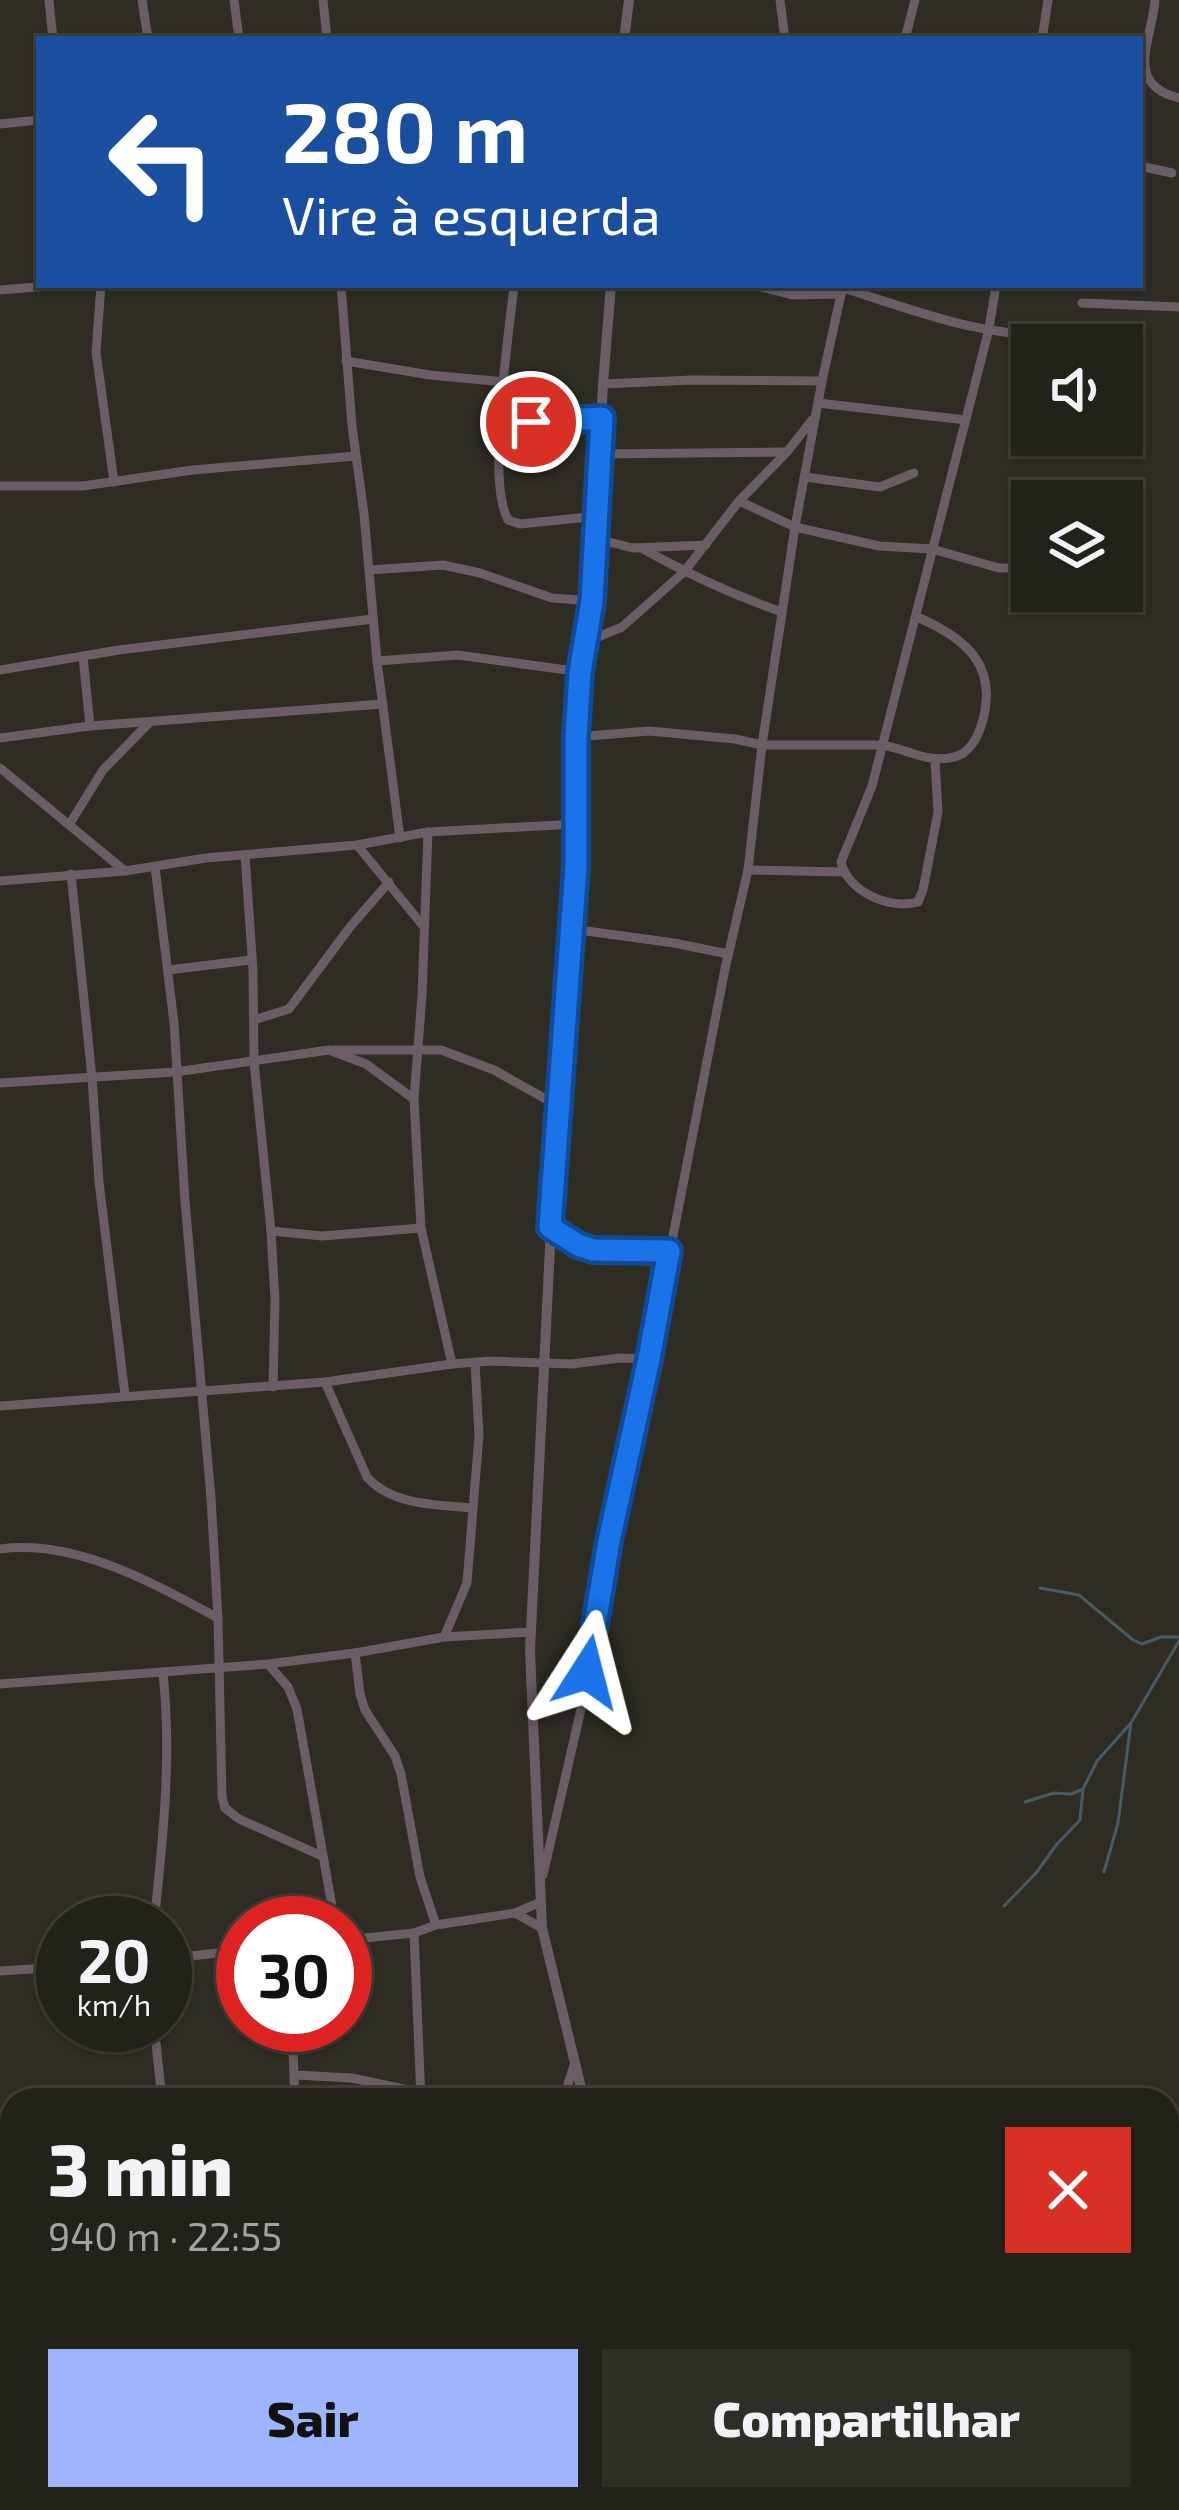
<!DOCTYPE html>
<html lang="pt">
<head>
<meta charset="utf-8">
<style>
	body { margin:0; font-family:"Exo 2",sans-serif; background:#2e2e27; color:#f1f3f6; height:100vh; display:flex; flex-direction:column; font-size:45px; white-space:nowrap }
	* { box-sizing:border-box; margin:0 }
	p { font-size:39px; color:#a2a3a2 }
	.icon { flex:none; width:66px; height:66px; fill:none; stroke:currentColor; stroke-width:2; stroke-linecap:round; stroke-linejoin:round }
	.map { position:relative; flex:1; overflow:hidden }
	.drawer { position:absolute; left:0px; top:2088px; width:1179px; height:423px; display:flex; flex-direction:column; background:#22211a; border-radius:36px 36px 0 0; box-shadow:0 3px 9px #0004,0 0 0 3px #3f3e39 }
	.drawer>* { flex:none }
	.hud { position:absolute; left:36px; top:36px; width:1107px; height:252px; border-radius:0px; box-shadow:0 3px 9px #0004,0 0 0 3px #3f3e39; background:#1a4fa0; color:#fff; overflow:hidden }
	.fabs { position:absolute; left:1011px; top:324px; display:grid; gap:24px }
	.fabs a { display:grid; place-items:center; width:132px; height:132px; border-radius:0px; background:#22211a; box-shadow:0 3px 9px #0004,0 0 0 3px #3f3e39; font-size:60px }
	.speed { position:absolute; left:36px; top:1896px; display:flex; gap:24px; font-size:60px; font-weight:700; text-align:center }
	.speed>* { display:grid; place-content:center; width:156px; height:156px; border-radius:50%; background:#22211a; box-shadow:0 3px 9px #0004,0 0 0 3px #3f3e39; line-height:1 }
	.speed small { font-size:30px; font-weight:400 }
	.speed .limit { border:18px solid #d22; background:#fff; color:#111 }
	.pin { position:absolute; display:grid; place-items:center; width:102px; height:102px; color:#fff; margin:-51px; border:6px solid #fff; border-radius:50%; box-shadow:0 3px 12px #0007 }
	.me { position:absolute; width:132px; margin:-66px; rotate:9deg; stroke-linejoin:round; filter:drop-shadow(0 0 9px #0008) }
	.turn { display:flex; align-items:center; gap:42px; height:252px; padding:0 48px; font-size:54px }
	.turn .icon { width:156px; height:156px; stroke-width:2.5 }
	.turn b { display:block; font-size:84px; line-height:102px }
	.round { display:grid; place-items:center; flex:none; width:126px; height:126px; border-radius:0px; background:#2e2e27 }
	.overview { display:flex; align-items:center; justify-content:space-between; height:204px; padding:0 48px }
	h1 { font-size:72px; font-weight:800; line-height:90px }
	.cta { display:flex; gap:24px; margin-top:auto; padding:24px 48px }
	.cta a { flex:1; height:138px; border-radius:0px; background:#9eb4fd; color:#111; font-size:48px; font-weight:800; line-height:138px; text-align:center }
	.cta a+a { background:#2e2e27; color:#f1f3f6 }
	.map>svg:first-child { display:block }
</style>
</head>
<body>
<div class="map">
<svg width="1179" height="2510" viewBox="0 0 1179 2510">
	<rect width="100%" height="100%" fill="#2e2c23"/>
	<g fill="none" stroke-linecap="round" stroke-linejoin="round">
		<g stroke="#485a66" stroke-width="3">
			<polyline points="1040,1588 1079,1595 1133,1640 1142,1644 1161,1637 1179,1637"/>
			<polyline points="1025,1802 1054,1793 1071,1794 1081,1790"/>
			<polyline points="1104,1872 1118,1823 1131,1723 1179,1641"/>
			<polyline points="1004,1906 1036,1873 1057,1844 1080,1820 1083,1789 1097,1761 1130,1724"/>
		</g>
		<g stroke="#6b5d66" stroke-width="9">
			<polyline points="49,0 53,39"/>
			<polyline points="142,0 148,39"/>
			<polyline points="234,0 239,39"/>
			<polyline points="323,0 327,39"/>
			<polyline points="780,0 785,39"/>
			<path d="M 1155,0 C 1152,41 1123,84 1179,98"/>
			<polyline points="905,39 915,0"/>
			<polyline points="1042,39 1048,0"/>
			<polyline points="0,124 39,120"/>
			<polyline points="1140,166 1172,173"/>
			<polyline points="101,285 96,352 114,482"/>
			<polyline points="341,285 352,426 364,514 377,661 400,838"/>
			<path d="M 514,285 C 509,336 486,479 508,520 L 520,524 L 598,516"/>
			<polyline points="754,285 793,295 841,294"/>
			<path d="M 843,288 C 911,309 987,340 1060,334"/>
			<polyline points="0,290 60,285"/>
			<polyline points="1082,303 1179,307"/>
			<polyline points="346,361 430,375 505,382"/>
			<polyline points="603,384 692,380 822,381"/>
			<polyline points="818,403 966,420"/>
			<polyline points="501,422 602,418"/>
			<polyline points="601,454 787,452"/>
			<polyline points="805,477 880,487 914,473"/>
			<polyline points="0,486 83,486 193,470 356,456"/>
			<polyline points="739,501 795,527 879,546 932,549 999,568 1032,568"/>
			<polyline points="597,539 633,548 706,545"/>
			<path d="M 643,549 C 688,574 733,595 782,612"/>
			<polyline points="369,570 443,565 480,573 552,598 592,601"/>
			<polyline points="586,642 622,627 684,572 739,501 787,452 812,420"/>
			<polyline points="83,657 90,726"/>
			<polyline points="377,661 458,655 581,672"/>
			<polyline points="0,670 119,650 373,619"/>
			<path d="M 576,737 L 649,731 L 735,739 L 762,745 L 881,745 C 906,748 927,764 954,757 C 969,754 978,737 982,723 C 999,666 966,638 917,617"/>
			<polyline points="0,738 90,726 383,704"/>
			<path d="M 935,760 L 938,812 L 923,890 L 918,902 C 890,910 848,892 841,862 L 872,786 L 989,329 L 996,285"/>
			<polyline points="0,768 125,871"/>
			<polyline points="69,825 103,770 148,724"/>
			<polyline points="357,845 424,927"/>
			<polyline points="245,855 253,970 254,1062 271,1231 275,1300 273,1387"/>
			<polyline points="155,867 174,1023 185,1201 211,1498 218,1618 222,1797 225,1808 239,1819 322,1856"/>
			<polyline points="748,870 843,872"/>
			<polyline points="71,874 92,1077 99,1182 125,1395"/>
			<polyline points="0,881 125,871 206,858 357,845 428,832 576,824"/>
			<polyline points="572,929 674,943 728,954"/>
			<polyline points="168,970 251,960"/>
			<polyline points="254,1020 289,1009 350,927 389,882"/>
			<polyline points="334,1050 441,1050 494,1070 560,1107"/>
			<polyline points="0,1083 175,1072 329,1050 366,1064 414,1099 421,1228 452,1364"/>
			<polyline points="414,1099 422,995 428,832"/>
			<polyline points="551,1227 578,1245 593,1250 669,1251"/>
			<polyline points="271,1231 322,1236 421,1228"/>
			<path d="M 325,1382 L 367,1477 C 391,1505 437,1505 472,1508"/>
			<polyline points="0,1406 325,1382 452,1364 491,1361 572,1364 620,1358 649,1359"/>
			<path d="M 0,1549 C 76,1539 153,1583 218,1618"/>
			<polyline points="444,1637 467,1583 479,1435 475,1363"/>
			<polyline points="355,1653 360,1694 365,1710 395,1756 401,1774 420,1877 436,1925"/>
			<polyline points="269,1665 288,1687 297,1709 335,1923"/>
			<polyline points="0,1684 268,1664 355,1653 444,1637 531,1632"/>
			<polyline points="543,1875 581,1709 609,1541 649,1359 725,969 748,870 762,745 795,527 822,381 843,285"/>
			<polyline points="515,1913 542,1928"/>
			<path d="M 154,1923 C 163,1840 172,1756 163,1673"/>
			<polyline points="414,1933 421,2100"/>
			<polyline points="345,1940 414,1933 436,1925 515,1913 541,1902"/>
			<polyline points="165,1959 243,1950"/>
			<polyline points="0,1971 63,1967"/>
			<polyline points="154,2025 162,2100"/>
			<polyline points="292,2025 295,2100"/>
			<polyline points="295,2075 352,2078 422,2093 430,2100"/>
			<polyline points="563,2100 574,2065"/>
			<polyline points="0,2222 4,2263 0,2288"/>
			<polyline points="240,2499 242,2510"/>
			<polyline points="500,2499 503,2510"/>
			<polyline points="517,2499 529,2502 536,2510"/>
			<polyline points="689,2499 693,2510"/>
			<polyline points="969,2499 972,2510"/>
			<polyline points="1087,2499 1118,2510"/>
			<polyline points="401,2507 472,2499"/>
		</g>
		<g stroke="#6b5d66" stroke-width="10">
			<polyline points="624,39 629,0"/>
			<polyline points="584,2100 542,1928 530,1650 551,1227 576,867 576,737 581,672 592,601 603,384 611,285"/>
			<polyline points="0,2167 12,2170"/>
			<polyline points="1167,2451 1179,2448"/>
			<polyline points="0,2493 15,2510"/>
		</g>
	</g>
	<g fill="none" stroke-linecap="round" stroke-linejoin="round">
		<g stroke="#114b97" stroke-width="30">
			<polyline id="route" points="531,422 602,418 592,601 580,672 576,737 576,867 550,1227 578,1245 593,1250 669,1251 649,1359 609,1541 587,1672"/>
		</g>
		<use href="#route" stroke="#1a73e8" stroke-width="21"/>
	</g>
</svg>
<div class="fabs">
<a><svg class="icon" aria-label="sound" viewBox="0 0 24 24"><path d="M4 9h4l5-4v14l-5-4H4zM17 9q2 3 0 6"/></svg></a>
<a><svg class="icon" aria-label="layers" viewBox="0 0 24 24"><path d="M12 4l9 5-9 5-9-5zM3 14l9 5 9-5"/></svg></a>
</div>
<div class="speed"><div>20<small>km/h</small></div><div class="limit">30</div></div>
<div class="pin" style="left:531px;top:422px;background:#d93025"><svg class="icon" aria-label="arrive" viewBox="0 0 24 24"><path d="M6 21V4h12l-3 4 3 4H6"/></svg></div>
<svg class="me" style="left:587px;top:1672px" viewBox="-20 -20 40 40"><path d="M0-17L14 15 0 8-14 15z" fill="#1a73e8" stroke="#fff" stroke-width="4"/></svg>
<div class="hud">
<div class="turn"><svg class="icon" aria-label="left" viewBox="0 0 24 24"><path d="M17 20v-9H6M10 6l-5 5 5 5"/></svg><div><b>280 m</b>Vire à esquerda</div></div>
</div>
<section class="drawer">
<div class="overview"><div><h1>3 min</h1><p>940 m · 22:55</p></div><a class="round" style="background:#d93025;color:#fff"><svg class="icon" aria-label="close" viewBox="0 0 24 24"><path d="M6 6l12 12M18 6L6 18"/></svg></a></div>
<div class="cta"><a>Sair</a><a>Compartilhar</a></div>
</section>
</div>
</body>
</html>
